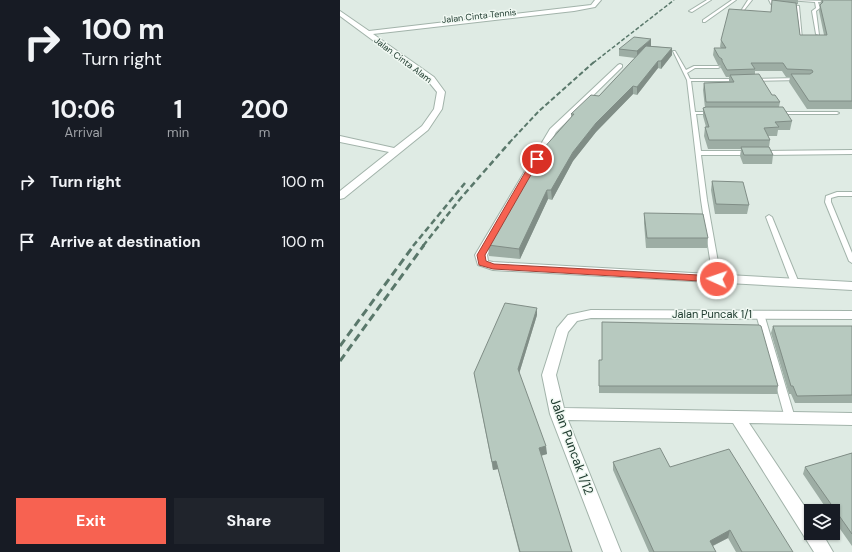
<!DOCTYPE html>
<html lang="en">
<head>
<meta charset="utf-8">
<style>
	body { margin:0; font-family:"DM Sans",sans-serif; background:#20242c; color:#f1f3f6; height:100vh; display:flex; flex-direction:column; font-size:15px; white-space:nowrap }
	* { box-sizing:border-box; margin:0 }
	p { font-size:13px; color:#9ea1a6 }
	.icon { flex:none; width:22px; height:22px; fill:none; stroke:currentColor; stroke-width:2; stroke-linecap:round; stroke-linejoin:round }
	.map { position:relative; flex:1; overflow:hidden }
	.drawer { display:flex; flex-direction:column; background:#171b24; width:340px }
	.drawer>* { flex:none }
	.hud { background:#171b24; color:#f1f3f6; overflow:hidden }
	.controls { position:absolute; left:464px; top:504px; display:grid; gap:8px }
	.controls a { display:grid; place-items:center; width:36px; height:36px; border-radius:0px; background:#171b24; box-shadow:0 1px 3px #0004; font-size:20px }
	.pin { position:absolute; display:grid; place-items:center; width:34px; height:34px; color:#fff; margin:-17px; border:2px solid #fff; border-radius:50%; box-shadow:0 1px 4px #0007 }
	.me { position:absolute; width:44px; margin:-22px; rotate:273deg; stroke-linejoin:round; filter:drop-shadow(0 0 3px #0008) }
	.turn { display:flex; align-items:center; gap:14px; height:84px; padding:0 16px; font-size:18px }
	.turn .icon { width:52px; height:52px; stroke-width:2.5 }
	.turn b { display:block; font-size:28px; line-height:34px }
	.eta { display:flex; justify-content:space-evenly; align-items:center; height:68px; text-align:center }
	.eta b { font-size:24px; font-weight:700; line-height:28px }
	.primary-button { display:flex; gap:8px; margin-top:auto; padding:8px 16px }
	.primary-button a { flex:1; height:46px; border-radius:0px; background:#f76251; color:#fff; font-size:16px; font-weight:700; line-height:46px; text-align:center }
	.primary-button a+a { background:#20242c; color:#f1f3f6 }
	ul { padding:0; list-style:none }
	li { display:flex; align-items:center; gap:12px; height:60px; padding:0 16px }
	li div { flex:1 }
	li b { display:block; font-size:15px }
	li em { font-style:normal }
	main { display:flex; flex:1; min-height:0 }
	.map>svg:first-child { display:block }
</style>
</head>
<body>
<main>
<section class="drawer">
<div class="hud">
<div class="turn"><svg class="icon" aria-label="right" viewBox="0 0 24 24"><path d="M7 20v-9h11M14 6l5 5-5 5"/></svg><div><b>100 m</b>Turn right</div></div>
</div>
<div class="eta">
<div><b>10:06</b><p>Arrival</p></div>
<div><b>1</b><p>min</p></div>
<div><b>200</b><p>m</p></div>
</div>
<ul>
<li><svg class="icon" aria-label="right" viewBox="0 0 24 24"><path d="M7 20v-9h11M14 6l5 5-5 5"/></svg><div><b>Turn right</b></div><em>100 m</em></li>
<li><svg class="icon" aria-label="arrive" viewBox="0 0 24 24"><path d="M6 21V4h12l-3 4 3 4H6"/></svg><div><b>Arrive at destination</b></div><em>100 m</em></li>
</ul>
<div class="primary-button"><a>Exit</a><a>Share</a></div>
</section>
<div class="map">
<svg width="512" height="552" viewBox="0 0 512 552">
	<rect width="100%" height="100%" fill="#dfebe4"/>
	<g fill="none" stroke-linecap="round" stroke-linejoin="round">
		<g stroke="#a2b3aa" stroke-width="2">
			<g id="lane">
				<polygon points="367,0 371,0 352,12 349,11"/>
				<polygon points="392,0 396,0 365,22 363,22 363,20"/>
				<polygon points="408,0 412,0 401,14 399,14"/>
				<polygon points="429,0 433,0 433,2 459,6 462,39 459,38 456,8 431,4"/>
				<polygon points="447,0 490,1 489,3 478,2 480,8 476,11 479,35 476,34 472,11 476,8 475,2"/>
				<polygon points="333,51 335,51 346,70 354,66 378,66 380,67 378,68 355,68 347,73 350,79 397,79 399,80 397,81 351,81 355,112 373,112 375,113 373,114 356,114 361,151 408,151 411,153 408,155 361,155 367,200 381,279 377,281 373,279 361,200 347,80"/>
				<polygon points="459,78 460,78 460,80 413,81 411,80 413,79"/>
				<polygon points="435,112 497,112 499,113 497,114 437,114 435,113"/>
				<polygon points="512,150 512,154 423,155 420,153 423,151"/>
				<polygon points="497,192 512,192 512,196 498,196 491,198 491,202 512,253 512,263 509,261 485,202 486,196"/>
				<polygon points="429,215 432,217 459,283 458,285 455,285 451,283 426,217"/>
				<polygon points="417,312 420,312 424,314 455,418 453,420 450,422 447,420 445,418 416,314"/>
			</g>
		</g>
		<g stroke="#a2b3aa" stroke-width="2">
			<g id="street">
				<polygon points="255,0 261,0 255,7 234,11 33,34 94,77 105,92 102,109 88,130 4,198 0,199 0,191 49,152 0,142 0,136 54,148 82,126 94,109 97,92 88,81 0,16 0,11 29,31 234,7 251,5"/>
				<polygon points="280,64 282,65 282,67 216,132 147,255 148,261 153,262 512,282 512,290 153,270 138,265 135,255 210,129 278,65"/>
				<polygon points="251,310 512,311 512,319 251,318 237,321 228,332 216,375 224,408 512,413 512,425 409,423 471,516 471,533 482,533 493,552 474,552 393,423 228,420 281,552 263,552 210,414 202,375 217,328 228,315"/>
			</g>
		</g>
		<use href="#lane" fill="#fff" fill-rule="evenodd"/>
		<use href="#street" fill="#fff" fill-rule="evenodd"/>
		<polyline stroke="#5a786b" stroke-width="1.5" stroke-dasharray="4 2" stroke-linecap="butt" points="253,63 334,0"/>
		<polyline stroke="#5a786b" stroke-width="2" stroke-dasharray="5 2.5" stroke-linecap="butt" points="169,143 199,111 254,62"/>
		<g stroke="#5a786b" stroke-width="2.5" stroke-dasharray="6 3.5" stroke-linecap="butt">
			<polyline points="73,246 125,183"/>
			<polyline points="83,246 120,199 170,142"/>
		</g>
		<g stroke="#5a786b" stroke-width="3" stroke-dasharray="8 4.5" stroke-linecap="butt">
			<polyline points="0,346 74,245"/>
			<polyline points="0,361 84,245"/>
		</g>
	</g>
	<g fill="#9dada4">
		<polygon points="432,0 458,0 458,4 456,4 460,35 484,35 479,11 481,0 480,0 512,0 512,109 467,109 449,82 450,77 446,77 442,71 415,71 415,74 432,95 440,102 439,107 452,121 450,130 438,130 437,136 428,136 430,140 429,147 433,155 432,164 403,164 400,156 401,149 368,149 364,136 365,127 366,127 363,116 363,108 365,108 363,90 364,83 389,82 389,77 386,77 381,68 381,66 378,65 373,55 374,48 381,48 380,47 381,40 431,12"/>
		<polygon points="311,46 332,48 332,55 321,69 318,68 297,95 293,94 256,132 233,161 212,200 208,199 180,259 149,256 148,245 231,118 231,114 259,96 295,58 279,56 279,49"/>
		<polygon points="372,181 409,205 407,214 375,214 371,190"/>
		<polygon points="304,213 368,238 367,248 306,248 304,223"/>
		<polygon points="197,315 179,374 207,454 201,456 232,552 179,552 158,469 153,470 134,373"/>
		<polygon points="433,326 512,326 512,403 455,403 451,394 449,394 431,333"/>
		<polygon points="259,360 438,386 437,394 259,393"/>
		<polygon points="512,453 512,546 493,519 493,511 488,511 463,474 465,467"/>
		<polygon points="273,462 330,467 453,552 396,552 388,538 373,546 376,552 309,552 273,470"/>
	</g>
	<g fill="#808d86">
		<polygon points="311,39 311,46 297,58 297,51"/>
		<polygon points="332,48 332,55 321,69 321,61"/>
		<polygon points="318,61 318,68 297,95 297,87"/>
		<polygon points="293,86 293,94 256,132 233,161 212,200 211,190 233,152 256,123"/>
		<polygon points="207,190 208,199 180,259 179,249"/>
		<polygon points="197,308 197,315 178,377 178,369"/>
		<polygon points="206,446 207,454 199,456 199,448"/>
		<polygon points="156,461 158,469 153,470 152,462"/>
		<polygon points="390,530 388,538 368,548 370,541"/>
	</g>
	<g fill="#b7c9bf" stroke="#808d86">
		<polygon points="432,0 456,3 460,35 487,35 480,5 483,2 482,0 512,0 512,101 469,101 451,74 470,74 473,72 472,70 447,69 443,63 411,63 415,69 387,70 382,61 382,59 379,57 374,48 386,48 381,40 389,9 431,12"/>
		<polygon points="294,37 311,39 297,51 279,49"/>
		<polygon points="306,46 332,48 321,61 318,61 297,87 293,86 256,123 233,152 211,190 207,190 179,249 148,245 202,150 234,114 231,114 251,95 259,96"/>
		<polygon points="419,74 432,95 435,95 440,102 366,102 364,83 394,82 390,75"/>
		<polygon points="366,107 443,107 452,121 435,122 439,127 424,128 430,140 369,140 365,127 369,127 363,108"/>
		<polygon points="401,147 429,147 433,155 404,155"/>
		<polygon points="372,181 403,182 409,205 376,204"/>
		<polygon points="304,213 363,214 368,238 307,238"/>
		<polygon points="165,303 197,308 178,369 206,446 199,448 232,552 180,552 156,461 152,462 134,373"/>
		<polygon points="262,322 419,325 421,326 438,386 259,386 259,360 262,360"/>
		<polygon points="433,326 512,326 512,395 457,396 453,386 451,386"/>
		<polygon points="320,448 330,467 389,449 453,552 402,552 390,530 370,541 376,552 314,552 273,462"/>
		<polygon points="512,453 512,534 465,467"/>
	</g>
	<polygon fill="#f76251" stroke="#a14035" points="194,157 200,159 145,255 146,261 154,264 377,276 382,279 377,282 153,269 139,265 137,255"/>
	<g text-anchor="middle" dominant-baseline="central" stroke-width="3" stroke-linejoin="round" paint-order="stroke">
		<g font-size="9" fill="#203c30" stroke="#f0f8f2">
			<text transform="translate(139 16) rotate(-6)">Jalan Cinta Tennis</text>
			<text transform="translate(63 60) rotate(37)">Jalan Cinta Alam</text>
		</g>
		<g font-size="11" fill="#203c30" stroke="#f0f8f2">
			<text x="372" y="314">Jalan Puncak 1/1</text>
		</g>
		<g font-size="13" fill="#203c30" stroke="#f0f8f2">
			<text transform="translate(232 446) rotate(70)">Jalan Puncak 1/12</text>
		</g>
	</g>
</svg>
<div class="controls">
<a><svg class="icon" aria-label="layers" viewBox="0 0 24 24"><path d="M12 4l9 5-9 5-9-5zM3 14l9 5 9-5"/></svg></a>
</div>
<div class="pin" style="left:197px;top:159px;background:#d93025"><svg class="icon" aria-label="arrive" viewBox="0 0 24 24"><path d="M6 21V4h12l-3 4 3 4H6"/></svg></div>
<svg class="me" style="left:377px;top:279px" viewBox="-20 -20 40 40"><circle r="17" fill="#f76251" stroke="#fff" stroke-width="3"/><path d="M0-11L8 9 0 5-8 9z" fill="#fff"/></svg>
</div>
</main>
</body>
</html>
